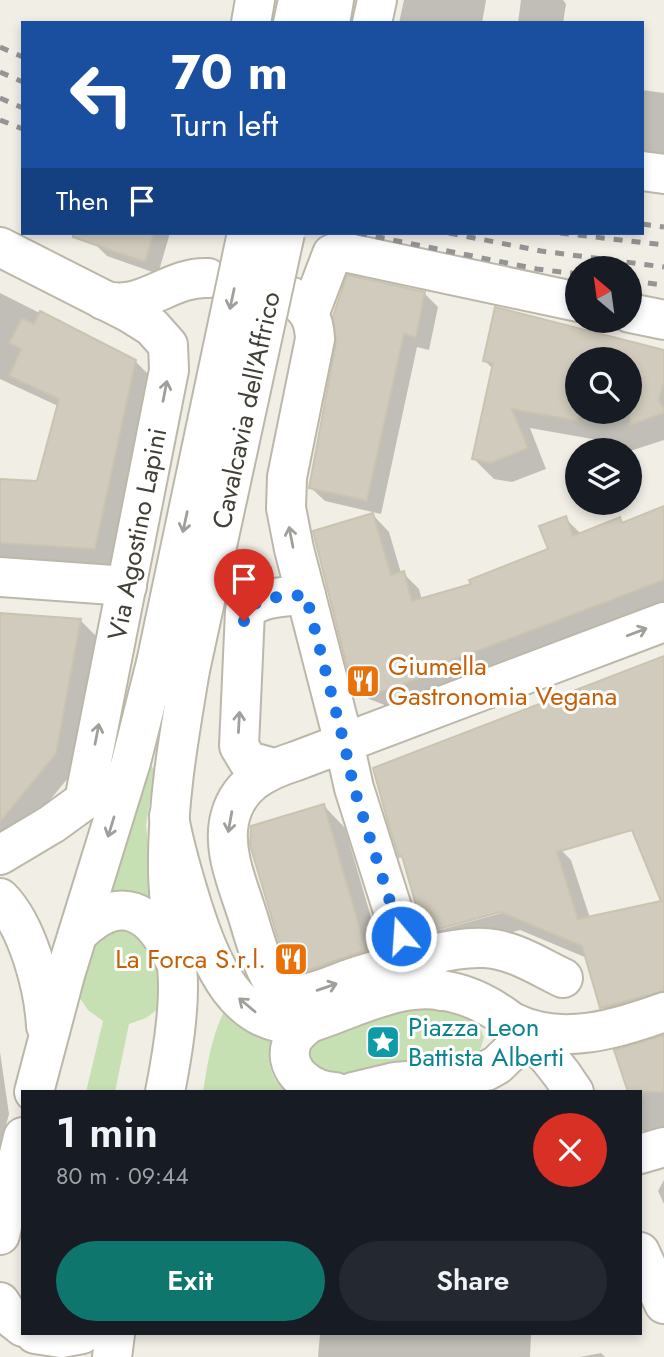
<!DOCTYPE html>
<html lang="en">
<head>
<meta charset="utf-8">
<style>
	body { margin:0; font-family:Jost,sans-serif; background:#242831; color:#f1f3f6; height:100vh; display:flex; flex-direction:column; font-size:26px; white-space:nowrap }
	* { box-sizing:border-box; margin:0 }
	p { font-size:23px; color:#9ea1a6 }
	.icon { flex:none; width:38px; height:38px; fill:none; stroke:currentColor; stroke-width:2; stroke-linecap:round; stroke-linejoin:round }
	.map { position:relative; flex:1; overflow:hidden }
	.side { position:absolute; left:21px; top:1090px; width:621px; height:245px; display:flex; flex-direction:column; background:#171b24; border-radius:0px; box-shadow:0 4px 10px #0003 }
	.side>* { flex:none }
	.guide { position:absolute; left:21px; top:21px; width:623px; height:214px; border-radius:0px; box-shadow:0 4px 10px #0003; background:#1a4fa0; color:#fff; overflow:hidden }
	.needle { width:46px; rotate:331deg }
	.tools { position:absolute; left:565px; top:256px; display:grid; gap:14px }
	.tools a { display:grid; place-items:center; width:77px; height:77px; border-radius:50%; background:#171b24; box-shadow:0 4px 10px #0003; font-size:35px }
	.pin { position:absolute; display:grid; place-items:center; width:60px; height:60px; color:#fff; margin:-72px -30px; border-radius:50% 50% 50% 0; rotate:-45deg; box-shadow:0 0 7px #0007 }
	.pin .icon { rotate:45deg }
	.me { position:absolute; width:77px; margin:-38px; rotate:342deg; stroke-linejoin:round; filter:drop-shadow(0 0 5px #0008) }
	.turn { display:flex; align-items:center; gap:24px; height:147px; padding:0 35px; font-size:32px }
	.turn .icon { width:91px; height:91px; stroke-width:2.5 }
	.turn b { display:block; font-size:49px; line-height:60px }
	.then { display:flex; align-items:center; height:66px; padding:0 35px; background:#0003; gap:14px; font-size:26px }
	.round { display:grid; place-items:center; flex:none; width:74px; height:74px; border-radius:37px; background:#242831 }
	.overview { display:flex; align-items:center; justify-content:space-between; height:119px; padding:0 35px }
	h1 { font-size:42px; font-weight:600; line-height:52px }
	.button { display:flex; gap:14px; margin-top:auto; padding:14px 35px }
	.button a { flex:1; height:80px; border-radius:42px; background:#0f766e; color:#fff; font-size:28px; font-weight:600; line-height:80px; text-align:center }
	.button a+a { background:#242831; color:#f1f3f6 }
	.map>svg:first-child { display:block }
</style>
</head>
<body>
<div class="map">
<svg width="664" height="1357" viewBox="0 0 664 1357">
	<rect width="100%" height="100%" fill="#f0eee5"/>
	<g fill="#c6e0b3">
		<polygon points="145,760 155,770 146,825 153,898 106,893"/>
		<polygon points="127,929 164,953 158,1009 146,1018 129,1024 115,1092 86,1092 103,1021 88,1010 79,997 83,950 110,931"/>
		<polygon points="433,1003 476,1020 484,1037 479,1054 450,1060 422,1060 340,1075 324,1072 309,1061 308,1043 316,1033"/>
		<path d="M 227,1006 L 275,1035 C 267,1057 266,1078 288,1092 L 203,1092 C 208,1061 212,1033 227,1006 Z"/>
	</g>
	<g fill="#0003" fill-rule="evenodd">
		<polygon points="404,0 486,0 482,23 399,23"/>
		<polygon points="521,0 563,0 566,4 563,23 518,23"/>
		<polygon points="642,90 664,93 664,166 642,164"/>
		<polygon points="98,233 170,233 158,274 107,256 94,243"/>
		<polygon points="0,293 135,361 152,378 111,565 0,557 0,481 38,483 58,406 0,379"/>
		<polygon points="424,293 438,307 429,350 417,347 381,514 325,501 310,487"/>
		<path d="M 664,352 L 664,440 L 630,451 L 622,450 L 615,443 L 530,428 L 546,469 L 512,482 L 494,479 L 474,459 L 493,369 L 485,361 ZM 578,359 L 630,359 L 630,411 L 578,411 Z"/>
		<polygon points="664,507 664,602 466,677 395,709 369,699 353,683 373,515 389,532 401,573 403,573 419,589 422,600 473,585 550,550 565,518 581,534 619,520 623,524"/>
		<polygon points="0,614 80,620 98,638 73,772 13,845 0,850"/>
		<path d="M 664,658 L 664,780 L 552,841 L 571,860 L 590,918 L 664,903 L 664,804 L 664,1013 L 620,1026 L 602,1007 L 587,958 L 520,930 L 444,950 L 426,932 L 406,862 L 401,856 ZM 508,908 L 509,911 L 436,931 L 436,928 Z"/>
		<polygon points="324,806 345,828 387,972 316,993 295,972"/>
		<polygon points="664,1037 664,1148 661,1149 642,1130 640,1092 630,1092"/>
		<polygon points="0,1052 9,1114 0,1147"/>
		<polygon points="664,1180 664,1204 658,1191"/>
		<polygon points="320,1334 531,1334 530,1357 318,1357"/>
		<polygon points="601,1353 605,1357 580,1357"/>
	</g>
	<g fill="#d0cbbc" stroke="#cac3b0" stroke-width="2" fill-rule="evenodd">
		<polygon points="73,233 154,233 145,262 73,237"/>
		<polygon points="347,275 425,292 416,337 404,334 367,501 309,488 336,343 333,316"/>
		<polygon points="495,307 664,350 664,382 659,400 664,408 664,413 630,425 630,359 578,359 578,421 512,409 528,448 491,463 472,459 493,363 483,361"/>
		<polygon points="40,311 136,360 95,549 0,543 0,479 37,481 59,399 9,376 21,349 9,343 22,318 34,324"/>
		<polygon points="664,506 664,580 451,661 454,666 378,693 351,683 313,531 373,513 391,575 404,571 412,601 471,584 469,580 548,549 539,526 566,516 573,536 620,517 622,523"/>
		<polygon points="0,613 81,619 56,754 0,822"/>
		<path d="M 664,656 L 664,991 L 600,1008 L 582,946 L 500,912 L 424,933 L 402,856 L 399,857 L 389,826 L 373,768 ZM 632,830 L 661,901 L 578,919 L 557,852 Z"/>
		<polygon points="324,804 366,950 302,972 293,973 282,952 250,845 251,826"/>
		<polygon points="664,1035 664,1092 628,1092 614,1050"/>
	</g>
	<g fill="none" stroke-linecap="round" stroke-linejoin="round">
		<g stroke="#bbb7a9" stroke-width="42">
			<g id="minor">
				<polyline points="251,23 255,0"/>
				<polyline points="293,23 298,0"/>
				<polyline points="330,23 334,0"/>
				<polyline points="372,23 377,0"/>
				<polyline points="642,171 664,174"/>
				<polyline points="0,247 128,312 152,327 168,345 169,370 84,801"/>
				<path d="M 292,297 C 308,309 314,318 315,339 L 287,477 L 286,508 L 294,549 L 344,743 L 354,788 L 401,936 L 411,961 L 421,977 L 441,991"/>
				<path d="M 103,300 C 143,312 169,276 208,278"/>
				<polyline points="310,312 332,254 339,251 578,302"/>
				<polyline points="630,313 664,320"/>
				<polyline points="0,577 127,586"/>
				<path d="M 274,768 L 248,761 L 239,746 L 245,611 C 262,596 284,597 306,595"/>
				<path d="M 169,816 C 174,847 183,875 192,905 C 210,961 236,1033 309,1023 C 341,1013 372,997 405,991 C 477,978 538,1036 574,1092"/>
				<polyline points="0,855 52,824 103,787"/>
				<path d="M 0,898 C 28,926 44,988 46,1026"/>
				<path d="M 78,934 C 120,892 152,910 174,959"/>
				<path d="M 563,978 C 538,966 512,949 484,948 C 445,946 387,967 349,979 C 335,984 319,992 303,994 C 297,995 288,995 282,992 C 267,983 254,937 249,920 C 240,890 223,854 229,822 C 236,785 264,771 296,761 L 664,622"/>
				<path d="M 309,1023 C 302,1029 293,1036 291,1045 C 283,1072 312,1091 335,1092"/>
				<path d="M 514,1023 C 562,1046 617,1029 664,1012"/>
				<polyline points="34,1092 65,975 131,762 156,663"/>
				<path d="M 165,1092 C 172,1057 178,1022 178,987 C 178,948 168,909 168,870 C 167,802 179,736 190,670"/>
				<polyline points="353,1092 395,1082 458,1077 486,1071 497,1065 527,1036"/>
				<polyline points="640,1154 664,1147"/>
				<polyline points="0,1235 23,1137"/>
				<polyline points="640,1252 664,1304"/>
				<polyline points="0,1302 9,1316 23,1327"/>
				<polyline points="35,1334 61,1338 82,1334"/>
				<polyline points="112,1357 115,1334"/>
			</g>
		</g>
		<use href="#minor" stroke="#fff" stroke-width="38"/>
		<g stroke="#949494" stroke-width="5" stroke-dasharray="9 9" stroke-linecap="butt">
			<polyline points="0,47 23,57"/>
			<polyline points="0,72 23,82"/>
			<polyline points="0,98 23,108"/>
			<polyline points="0,120 23,129"/>
			<polyline points="642,224 664,227"/>
			<polyline points="358,233 537,269 578,274"/>
			<polyline points="449,233 541,251 664,267"/>
			<polyline points="560,233 664,245"/>
			<polyline points="630,281 664,285"/>
		</g>
		<g stroke="#bbb7a9" stroke-width="42" stroke-linecap="butt">
			<g id="minor-bridge">
				<polyline points="156,663 247,233"/>
				<polyline points="190,670 285,233"/>
			</g>
		</g>
		<use href="#minor-bridge" stroke="#fff" stroke-width="38"/>
	</g>
	<defs><path id="oneway-shaft" d="M-6 0H5M1.5-3L5.5 0L1.5 3" fill="none" stroke-width="1.6" stroke-linecap="round" stroke-linejoin="round" transform="scale(1.75)"/></defs>
	<g stroke="#a09f9a">
		<use href="#oneway-shaft" transform="translate(232 299) rotate(102)"/>
		<use href="#oneway-shaft" transform="translate(165 391) rotate(-79)"/>
		<use href="#oneway-shaft" transform="translate(185 522) rotate(102)"/>
		<use href="#oneway-shaft" transform="translate(291 537) rotate(-101)"/>
		<use href="#oneway-shaft" transform="translate(637 632) rotate(-21)"/>
		<use href="#oneway-shaft" transform="translate(239 722) rotate(-87)"/>
		<use href="#oneway-shaft" transform="translate(97 734) rotate(-79)"/>
		<use href="#oneway-shaft" transform="translate(230 822) rotate(100)"/>
		<use href="#oneway-shaft" transform="translate(111 827) rotate(107)"/>
		<use href="#oneway-shaft" transform="translate(327 987) rotate(-19)"/>
		<use href="#oneway-shaft" transform="translate(247 1005) rotate(-140)"/>
	</g>
	<g fill="none" stroke-linecap="round" stroke-linejoin="round">
		<path stroke="#1a73e8" stroke-width="12" stroke-dasharray="0 21.6" d="M 244,621 C 248,594 284,597 306,595 L 344,743 L 354,788 L 401,936"/>
	</g>
	<defs>
		<g id="restaurant-square" transform="scale(1.75)"><rect x="-9" y="-9" width="18" height="18" rx="4" fill="#e8710a" stroke="#fff"/><path d="M-5-6h1v4h1v-4h1v4h1v-4h1v5L-1.5 .5V6h-2V.5L-5-1ZM5-6V6H3V1.5H1.5Q1.5-4 5-6Z" fill="#fff"/></g>
		<g id="sight-square" transform="scale(1.75)"><rect x="-9" y="-9" width="18" height="18" rx="4" fill="#0f9aa8" stroke="#fff"/><path d="M0-6L1.8-2.2L6-1.7L2.9 1.2L3.7 5.4L0 3.3L-3.7 5.4L-2.9 1.2L-6-1.7L-1.8-2.2Z" fill="#fff"/></g>
	</defs>
	<g fill-rule="evenodd">
		<use href="#restaurant-square" x="363" y="681"/>
		<use href="#restaurant-square" x="291" y="959"/>
		<use href="#sight-square" x="383" y="1042"/>
	</g>
	<g text-anchor="middle" dominant-baseline="central" stroke-width="6" stroke-linejoin="round" paint-order="stroke">
		<g font-size="26" fill="#423f36" stroke="#fff">
			<text transform="translate(246 410) rotate(-78)">Cavalcavia dell'Affrico</text>
			<text transform="translate(137 534) rotate(-79)">Via Agostino Lapini</text>
		</g>
		<g font-size="26" fill="#c56008" stroke="#fff" text-anchor="start">
			<text x="388" y="666">Giumella<tspan x="388" dy="30">Gastronomia Vegana</tspan></text>
			<text x="266" y="959" text-anchor="end">La Forca S.r.l.</text>
		</g>
		<g font-size="26" fill="#0d838f" stroke="#fff" text-anchor="start">
			<text x="408" y="1027">Piazza Leon<tspan x="408" dy="30">Battista Alberti</tspan></text>
		</g>
	</g>
</svg>
<div class="tools">
<a><svg class="needle" viewBox="-14 -14 28 28"><path d="M0-13l5 13h-10z" fill="#e53935"/><path d="M0 13l5-13h-10z" fill="#9ea1a6"/></svg></a>
<a><svg class="icon" aria-label="search" viewBox="0 0 24 24"><circle cx="10" cy="10" r="6"/><path d="M15 15l6 6"/></svg></a>
<a><svg class="icon" aria-label="layers" viewBox="0 0 24 24"><path d="M12 4l9 5-9 5-9-5zM3 14l9 5 9-5"/></svg></a>
</div>
<div class="pin" style="left:244px;top:621px;background:#d93025"><svg class="icon" aria-label="arrive" viewBox="0 0 24 24"><path d="M6 21V4h12l-3 4 3 4H6"/></svg></div>
<svg class="me" style="left:401px;top:936px" viewBox="-20 -20 40 40"><circle r="17" fill="#1a73e8" stroke="#fff" stroke-width="3"/><path d="M0-11L8 9 0 5-8 9z" fill="#fff"/></svg>
<div class="guide">
<div class="turn"><svg class="icon" aria-label="left" viewBox="0 0 24 24"><path d="M17 20v-9H6M10 6l-5 5 5 5"/></svg><div><b>70 m</b>Turn left</div></div>
<div class="then">Then<svg class="icon" aria-label="arrive" viewBox="0 0 24 24"><path d="M6 21V4h12l-3 4 3 4H6"/></svg></div>
</div>
<section class="side">
<div class="overview"><div><h1>1 min</h1><p>80 m · 09:44</p></div><a class="round" style="background:#d93025;color:#fff"><svg class="icon" aria-label="close" viewBox="0 0 24 24"><path d="M6 6l12 12M18 6L6 18"/></svg></a></div>
<div class="button"><a>Exit</a><a>Share</a></div>
</section>
</div>
</body>
</html>
